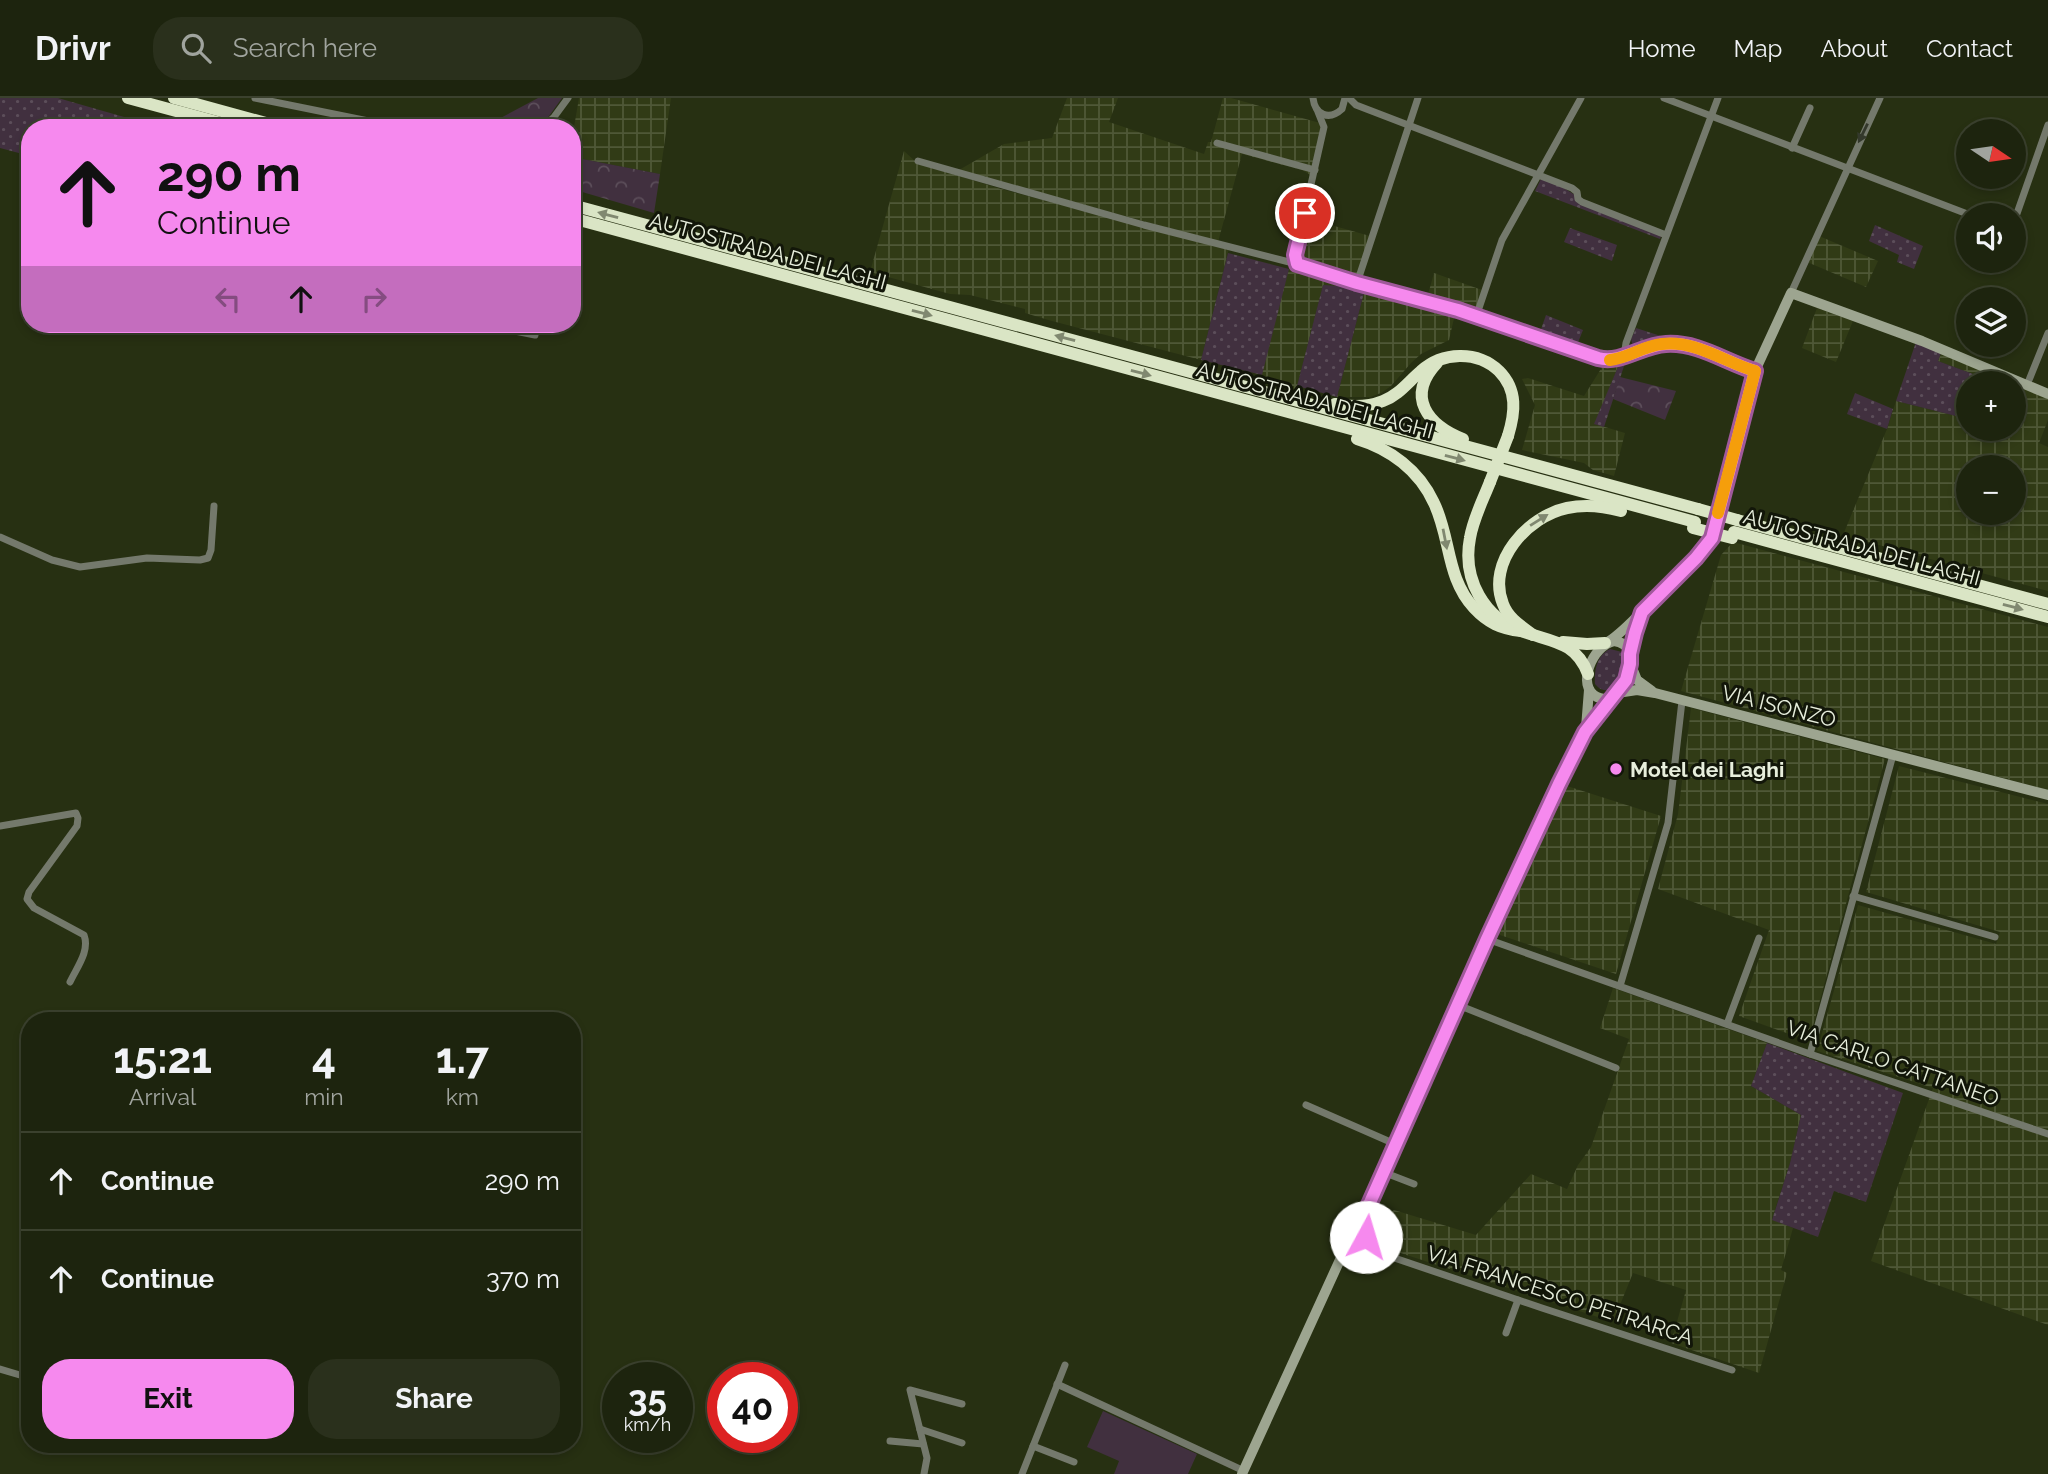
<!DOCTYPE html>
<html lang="en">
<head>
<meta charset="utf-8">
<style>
	body { margin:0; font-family:Raleway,sans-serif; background:#2a301c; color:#f1f3f6; height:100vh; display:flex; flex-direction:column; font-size:26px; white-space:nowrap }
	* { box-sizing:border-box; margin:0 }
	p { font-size:23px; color:#a0a49e }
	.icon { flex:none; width:38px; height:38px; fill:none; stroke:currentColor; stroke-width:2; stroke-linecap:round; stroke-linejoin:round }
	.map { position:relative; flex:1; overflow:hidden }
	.sheet { position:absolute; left:21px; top:914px; width:560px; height:441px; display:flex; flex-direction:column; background:#1d240e; border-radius:28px; box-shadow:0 4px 10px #0003,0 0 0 2px #3b412e }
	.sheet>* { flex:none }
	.guide { position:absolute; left:21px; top:21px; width:560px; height:214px; border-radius:28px; box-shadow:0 4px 10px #0003,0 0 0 2px #3b412e; background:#f689ee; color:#111; overflow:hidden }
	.needle { width:46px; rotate:103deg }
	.controls { position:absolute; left:1956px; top:21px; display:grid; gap:14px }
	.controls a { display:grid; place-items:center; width:70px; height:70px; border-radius:50%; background:#1d240e; box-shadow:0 4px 10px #0003,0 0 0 2px #3b412e; font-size:35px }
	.speed { position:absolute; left:602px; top:1264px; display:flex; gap:14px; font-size:35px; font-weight:700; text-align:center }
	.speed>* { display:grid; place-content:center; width:91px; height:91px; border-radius:50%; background:#1d240e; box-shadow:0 4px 10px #0003,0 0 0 2px #3b412e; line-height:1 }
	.speed small { font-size:18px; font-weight:400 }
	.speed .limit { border:10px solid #d22; background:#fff; color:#111 }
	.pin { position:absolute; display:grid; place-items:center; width:60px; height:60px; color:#fff; margin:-30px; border:4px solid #fff; border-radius:50%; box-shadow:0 2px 7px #0007 }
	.me { position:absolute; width:77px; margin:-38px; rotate:6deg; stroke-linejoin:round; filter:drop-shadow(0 0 5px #0008) }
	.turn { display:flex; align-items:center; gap:24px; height:147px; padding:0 21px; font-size:32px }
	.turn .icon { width:91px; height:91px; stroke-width:2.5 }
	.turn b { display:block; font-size:49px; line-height:60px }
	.lanes { display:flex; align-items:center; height:66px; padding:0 21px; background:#0003; justify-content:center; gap:35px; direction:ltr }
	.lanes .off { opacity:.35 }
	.eta { display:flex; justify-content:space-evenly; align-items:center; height:119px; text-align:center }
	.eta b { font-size:42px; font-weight:700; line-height:49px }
	.button { display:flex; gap:14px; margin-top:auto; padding:14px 21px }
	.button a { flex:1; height:80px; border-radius:28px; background:#f689ee; color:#111; font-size:28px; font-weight:700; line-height:80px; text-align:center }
	.button a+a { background:#2a301c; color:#f1f3f6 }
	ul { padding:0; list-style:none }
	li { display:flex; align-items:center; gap:21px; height:98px; padding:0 21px; border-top:2px solid #3b412e }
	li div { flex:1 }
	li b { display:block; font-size:26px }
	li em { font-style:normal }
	header { display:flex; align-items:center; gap:42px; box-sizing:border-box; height:98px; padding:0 35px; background:#1d240e; border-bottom:2px solid #3b412e }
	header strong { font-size:33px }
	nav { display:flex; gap:38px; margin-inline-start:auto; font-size:24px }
	.search { width:490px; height:63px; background:#2a301c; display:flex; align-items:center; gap:18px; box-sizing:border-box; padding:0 24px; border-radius:28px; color:#a0a49e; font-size:26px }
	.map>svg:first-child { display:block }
</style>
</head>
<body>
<header>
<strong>Drivr</strong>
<div class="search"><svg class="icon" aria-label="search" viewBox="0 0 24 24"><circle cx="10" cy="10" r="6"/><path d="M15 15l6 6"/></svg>Search here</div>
<nav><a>Home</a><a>Map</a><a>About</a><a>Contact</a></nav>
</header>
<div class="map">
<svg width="2048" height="1376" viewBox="0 0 2048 1376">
	<defs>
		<pattern id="industrial-grid" width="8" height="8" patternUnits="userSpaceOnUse" patternTransform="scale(1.75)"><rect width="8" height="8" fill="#313b16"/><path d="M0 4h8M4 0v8" fill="none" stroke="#4f5837"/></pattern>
		<pattern id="grass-dots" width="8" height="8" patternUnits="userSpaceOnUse" patternTransform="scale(1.75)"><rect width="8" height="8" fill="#41303f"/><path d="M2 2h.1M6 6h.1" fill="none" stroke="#5c4e5a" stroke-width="1.8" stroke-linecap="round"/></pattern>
		<pattern id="forest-crowns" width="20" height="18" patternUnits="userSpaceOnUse" patternTransform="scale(1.75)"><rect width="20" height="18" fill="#41303f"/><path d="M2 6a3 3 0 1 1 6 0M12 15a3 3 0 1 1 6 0" fill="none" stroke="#5c4e5a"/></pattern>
	</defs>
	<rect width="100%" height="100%" fill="#273012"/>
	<g fill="url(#industrial-grid)" fill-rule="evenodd">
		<polygon points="579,0 671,0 660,76 572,59 572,41"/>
		<polygon points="1067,0 1118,0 1109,24 1204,56 1208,44 1211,44 1223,0 1231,0 1320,25 1322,29 1312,78 1302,72 1242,56 1218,144 959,72 1004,46 1052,40"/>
		<polygon points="904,53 917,65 1001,91 1229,150 1201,262 1052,223 1025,215 1025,211 970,197 950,196 870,174"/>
		<polygon points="1306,120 1370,138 1357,180 1298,164 1297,158"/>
		<polygon points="1819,138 1878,163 1866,189 1807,164"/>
		<polygon points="1290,166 1341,180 1339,188 1323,188 1296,292 1260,282"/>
		<polygon points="1434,175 1482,192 1475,213 1427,200"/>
		<polygon points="1365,191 1455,216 1449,242 1421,256 1411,265 1391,288 1381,295 1370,299 1337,299"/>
		<polygon points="1817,210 1853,223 1836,264 1802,250"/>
		<path d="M 1941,255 L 2048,298 L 2048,322 L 2039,345 L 2048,349 L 2048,493 L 1868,444 L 1864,445 L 1843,437 L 1887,331 L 1896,303 L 1960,319 L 1969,291 L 1969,331 L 2014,331 L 2014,285 L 1970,285 L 1973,276 L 1938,263 ZM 1969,369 L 2014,369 L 2014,415 L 1969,415 Z"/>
		<polygon points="1620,264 1595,326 1625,335 1614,378 1593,372 1584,365 1522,352 1535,307 1522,281 1528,280 1584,298 1604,266 1615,266"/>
		<polygon points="1733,444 2048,529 2048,692 1681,593 1721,457"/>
		<polygon points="1691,610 1885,661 1809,943 1739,918 1769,832 1658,791 1678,716"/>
		<polygon points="1899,668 2048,706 2048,1227 1871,1163 1933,990 1817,953 1858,807 1996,846 2000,834 1866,794"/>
		<polygon points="1567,688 1661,718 1616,876 1497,836"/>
		<polygon points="1613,890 1767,945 1751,988 1801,1017 1790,1065 1772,1121 1793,1130 1781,1172 1787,1175 1759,1275 1671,1245 1686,1192 1633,1175 1613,1224 1385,1150 1371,1127 1394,1112 1476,1137 1531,1076 1567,1091 1578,1067 1591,1049 1629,941 1600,930"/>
	</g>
	<g fill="url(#grass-dots)">
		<polygon points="0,0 58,0 138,23 137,30 30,30 30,58 0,50"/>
		<polygon points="1543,77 1583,102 1663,133 1660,141 1535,93"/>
		<polygon points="1875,127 1923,148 1914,171 1897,164 1899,157 1869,143"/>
		<polygon points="1570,130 1617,147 1612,163 1564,144"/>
		<polygon points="1228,155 1289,171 1262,277 1201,262"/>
		<polygon points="1340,185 1365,191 1337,299 1297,288 1323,187 1339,188"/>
		<polygon points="1546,217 1583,232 1577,247 1540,234"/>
		<polygon points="1636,230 1667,240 1633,248 1631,241"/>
		<polygon points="1916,244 1941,255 1938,263 1973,276 1970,285 1969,285 1960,319 1896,303"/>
		<polygon points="1626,262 1604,329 1594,326 1620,264"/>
		<polygon points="1855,295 1893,311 1887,331 1847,316"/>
		<path d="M 1610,551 L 1622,554 C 1629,568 1621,581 1612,592 C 1604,593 1600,592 1595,586 C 1594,572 1597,557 1610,551 Z"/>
		<polygon points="1767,945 1903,995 1866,1104 1834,1093 1818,1139 1772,1122 1790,1065 1801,1017 1751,988"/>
	</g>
	<g fill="url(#forest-crowns)">
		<polygon points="538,0 562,0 544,25 536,30 482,30"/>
		<polygon points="572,59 660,76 654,115 572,91"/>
		<polygon points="1620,279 1676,293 1665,322 1613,301"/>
	</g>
	<polygon fill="#41303f" points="1103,1313 1197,1356 1188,1376 1114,1376 1119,1363 1087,1349"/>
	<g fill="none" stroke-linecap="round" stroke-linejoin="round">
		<g stroke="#74796c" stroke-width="7">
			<polyline points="255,0 403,30"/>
			<path d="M 1313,0 C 1315,17 1329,23 1342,11 L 1345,0"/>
			<polyline points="1349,0 1356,7 1572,90 1577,94 1578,101 1582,104 1666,137"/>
			<polyline points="1664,0 1970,117"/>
			<polyline points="542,30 554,19 568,0"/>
			<polyline points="1217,45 1315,72"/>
			<polyline points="1792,50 1810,10"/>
			<path d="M 918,63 L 1144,127 L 1297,166 L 1357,185 L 1458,212 L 1597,260 C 1622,265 1642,247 1666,246 C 1699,244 1725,264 1755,273"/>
			<polyline points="2014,124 2048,27"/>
			<polyline points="1297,166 1295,157 1324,29 1318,14"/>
			<polyline points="1357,185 1418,0"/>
			<polyline points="1791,195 1880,0"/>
			<polyline points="1476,219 1502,142 1581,0"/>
			<polyline points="479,226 535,237"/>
			<polyline points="1624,258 1626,245 1718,0"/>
			<polyline points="2027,287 2048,235"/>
			<polyline points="0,439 52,462 80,469 147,460 200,462 208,460 211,452 214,408"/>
			<path d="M 0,728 L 76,715 L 78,720 L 77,728 L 29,794 L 27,801 L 34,810 L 84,837 C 90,853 77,869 70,884"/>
			<polyline points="1853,798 1995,839"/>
			<polyline points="1487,841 1810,956 2048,1036"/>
			<polyline points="1620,888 1668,725 1682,603"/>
			<polyline points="1458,907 1616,970"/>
			<polyline points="1727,926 1759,840"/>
			<polyline points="1810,956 1893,657"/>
			<polyline points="1306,1007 1395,1046"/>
			<polyline points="1383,1074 1414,1086"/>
			<polyline points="1366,1139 1377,1153"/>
			<polyline points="1359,1148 1542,1210 1732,1272"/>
			<polyline points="1506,1235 1518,1202"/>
			<polyline points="0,1271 30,1280"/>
			<polyline points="1057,1286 1244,1373"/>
			<polyline points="920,1331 962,1345"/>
			<polyline points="890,1343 923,1346"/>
			<polyline points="1033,1348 1074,1364"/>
			<polyline points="924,1376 927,1360 910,1292 962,1306"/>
			<polyline points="1022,1376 1065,1267"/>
		</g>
		<g stroke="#9da590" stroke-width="10">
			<path d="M 1614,543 C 1650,547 1621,612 1597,599 C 1575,588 1593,547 1614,543 Z"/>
			<path d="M 1608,544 C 1626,532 1639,516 1654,501 C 1673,481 1697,464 1712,440 L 1755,273 L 1791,195 L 1922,243 L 2048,296"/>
			<polyline points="1630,555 1641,516"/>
			<polyline points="1631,567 1637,582 1652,593"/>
			<polyline points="1617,595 1637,592 1655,595 2048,697"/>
			<polyline points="1586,630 1589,592"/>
			<circle cx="1357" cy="1139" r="8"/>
			<path d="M 1353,1132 L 1368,1109 C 1415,1000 1464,891 1514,783 C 1543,721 1567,654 1611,600"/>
			<polyline points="1242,1376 1349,1142"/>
		</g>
		<g stroke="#dae5c5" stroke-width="12">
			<polyline points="128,0 239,30"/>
			<polyline points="174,0 284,30"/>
			<polyline points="572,107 1698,411"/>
			<polyline points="572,120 1695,424"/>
			<path d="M 1437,265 C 1405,299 1428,327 1463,341"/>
			<path d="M 1335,306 C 1351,309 1368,309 1383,303 C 1399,297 1408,284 1421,273 C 1442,254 1477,252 1499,273 C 1518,292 1515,315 1508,338"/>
			<path d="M 1357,341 C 1390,351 1419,372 1434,405 C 1451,440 1446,480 1474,510 C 1488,525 1501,531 1521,533"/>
			<path d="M 1490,384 C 1483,402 1473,421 1470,440 C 1462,481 1484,521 1524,534 C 1553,544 1576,544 1588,576"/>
			<polyline points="1737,422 2048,506"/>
			<polyline points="1734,434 2048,519"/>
			<path d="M 1533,537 C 1521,528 1508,520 1503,506 C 1486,464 1528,418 1567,410 C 1585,406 1603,408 1621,413"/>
			<polyline points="1563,544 1587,546 1605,545"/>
		</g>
		<g stroke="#dae5c5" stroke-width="12">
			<polyline points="1490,384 1508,338"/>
			<polyline points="1698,411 1737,422"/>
			<polyline points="1693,430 1732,440"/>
		</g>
	</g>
	<defs><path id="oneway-solid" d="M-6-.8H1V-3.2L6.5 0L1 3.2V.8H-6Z" transform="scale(1.75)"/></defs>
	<use fill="#34392c" href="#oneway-solid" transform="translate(1863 35) rotate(116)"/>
	<g fill="#808870">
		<use href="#oneway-solid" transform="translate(608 117) rotate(-165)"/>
		<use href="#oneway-solid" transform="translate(922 215) rotate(15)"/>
		<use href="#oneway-solid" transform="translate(1065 240) rotate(-165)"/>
		<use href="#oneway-solid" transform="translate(1141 275) rotate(15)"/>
		<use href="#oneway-solid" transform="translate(1455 360) rotate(15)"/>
		<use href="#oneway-solid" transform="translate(1539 422) rotate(-32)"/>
		<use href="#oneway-solid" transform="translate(1445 441) rotate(79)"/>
		<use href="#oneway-solid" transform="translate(2013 509) rotate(15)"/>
	</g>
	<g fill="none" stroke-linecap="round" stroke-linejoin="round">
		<g stroke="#a0599b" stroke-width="18">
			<path id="route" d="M 1305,115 L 1295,157 L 1297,166 L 1357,185 L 1458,212 L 1598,260 C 1622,266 1642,247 1666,246 C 1699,244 1725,264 1755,273 L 1712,440 L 1696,460 L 1642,514 L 1635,535 L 1630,556 L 1630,566 L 1626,582 L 1585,634 L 1559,686 L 1487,841 L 1368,1109 L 1365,1135 L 1366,1139"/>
		</g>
		<use href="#route" stroke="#f689ee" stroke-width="12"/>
		<path stroke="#f59e0b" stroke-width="12" d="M 1610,262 C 1628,260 1643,248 1662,246 C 1696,242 1724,264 1755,273 L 1718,415"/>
	</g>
	<circle fill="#f689ee" stroke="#121609" stroke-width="2.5" cx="1616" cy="671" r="7"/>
	<g text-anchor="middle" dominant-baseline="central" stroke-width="6" stroke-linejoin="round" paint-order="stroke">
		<g font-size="21" fill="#e7eedc" stroke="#121609">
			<text transform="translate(768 153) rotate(15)">AUTOSTRADA DEI LAGHI</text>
			<text transform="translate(1315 302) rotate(15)">AUTOSTRADA DEI LAGHI</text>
			<text transform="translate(1862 449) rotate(15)">AUTOSTRADA DEI LAGHI</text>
			<text transform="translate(1779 608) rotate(14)">VIA ISONZO</text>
			<text transform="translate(1893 965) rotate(19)">VIA CARLO CATTANEO</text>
			<text transform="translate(1560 1197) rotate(18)">VIA FRANCESCO PETRARCA</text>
		</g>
		<g font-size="21" font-weight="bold" fill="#e7eedc" stroke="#121609" text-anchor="start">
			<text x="1630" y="671">Motel dei Laghi</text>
		</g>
	</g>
</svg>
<div class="controls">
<a><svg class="needle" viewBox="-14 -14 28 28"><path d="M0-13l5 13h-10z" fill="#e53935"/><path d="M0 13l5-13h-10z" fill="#a0a49e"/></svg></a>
<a><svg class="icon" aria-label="sound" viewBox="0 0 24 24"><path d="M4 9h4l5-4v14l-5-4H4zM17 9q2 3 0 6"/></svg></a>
<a><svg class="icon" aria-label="layers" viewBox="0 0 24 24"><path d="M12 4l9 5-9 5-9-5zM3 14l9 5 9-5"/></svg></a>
<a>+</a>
<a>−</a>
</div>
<div class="speed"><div>35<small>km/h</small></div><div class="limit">40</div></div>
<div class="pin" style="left:1305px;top:115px;background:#d93025"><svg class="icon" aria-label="arrive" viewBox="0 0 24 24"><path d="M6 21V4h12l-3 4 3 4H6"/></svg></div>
<svg class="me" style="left:1366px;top:1139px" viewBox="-20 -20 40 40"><circle r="19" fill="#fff"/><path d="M0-13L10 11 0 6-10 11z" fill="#f689ee"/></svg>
<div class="guide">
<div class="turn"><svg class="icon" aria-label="ahead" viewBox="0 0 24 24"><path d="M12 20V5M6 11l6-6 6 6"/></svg><div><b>290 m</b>Continue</div></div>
<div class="lanes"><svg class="icon off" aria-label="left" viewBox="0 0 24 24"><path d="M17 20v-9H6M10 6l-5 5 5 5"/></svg><svg class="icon" aria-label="ahead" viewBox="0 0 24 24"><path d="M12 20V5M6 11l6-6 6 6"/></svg><svg class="icon off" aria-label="right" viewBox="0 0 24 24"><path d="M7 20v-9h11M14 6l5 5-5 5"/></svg></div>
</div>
<section class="sheet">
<div class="eta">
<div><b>15:21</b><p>Arrival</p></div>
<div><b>4</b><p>min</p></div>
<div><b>1.7</b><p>km</p></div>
</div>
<ul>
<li><svg class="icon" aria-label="ahead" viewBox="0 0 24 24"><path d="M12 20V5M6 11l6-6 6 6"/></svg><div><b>Continue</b></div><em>290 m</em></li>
<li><svg class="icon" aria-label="ahead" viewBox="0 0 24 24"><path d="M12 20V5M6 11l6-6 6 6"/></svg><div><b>Continue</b></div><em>370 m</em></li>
</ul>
<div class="button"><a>Exit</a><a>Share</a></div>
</section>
</div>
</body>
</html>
